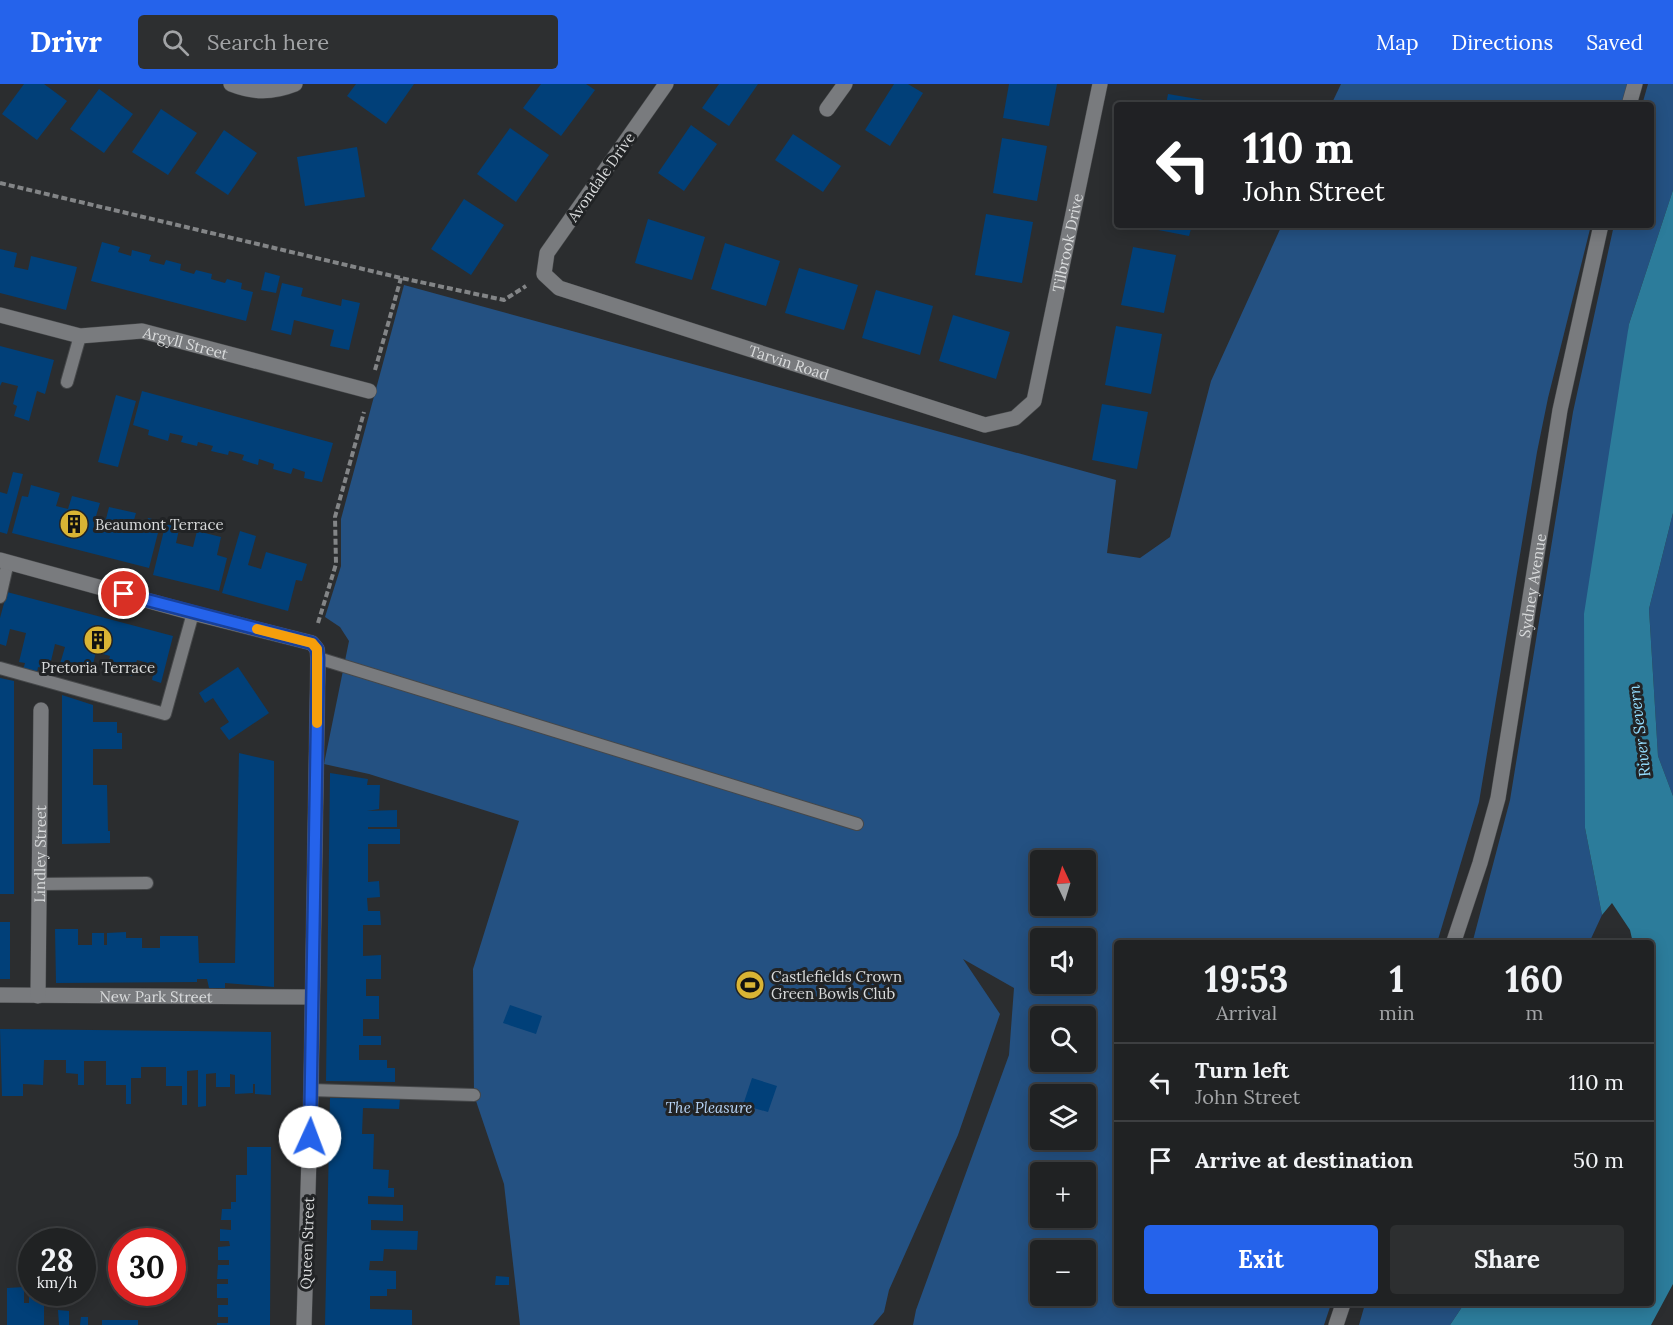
<!DOCTYPE html>
<html lang="en">
<head>
<meta charset="utf-8">
<style>
	body { margin:0; font-family:Lora,serif; background:#2d2f30; color:#f1f3f6; height:100vh; display:flex; flex-direction:column; font-size:22px; white-space:nowrap }
	* { box-sizing:border-box; margin:0 }
	p { font-size:20px; color:#a2a4a6 }
	.icon { flex:none; width:33px; height:33px; fill:none; stroke:currentColor; stroke-width:2; stroke-linecap:round; stroke-linejoin:round }
	.map { position:relative; flex:1; overflow:hidden }
	.side { position:absolute; left:1114px; top:856px; width:540px; height:366px; display:flex; flex-direction:column; background:#202223; border-radius:6px; box-shadow:0 3px 15px #0003,0 0 0 2px #3d3f41 }
	.side>* { flex:none }
	.hud { position:absolute; left:1114px; top:18px; width:540px; height:126px; border-radius:6px; box-shadow:0 3px 15px #0003,0 0 0 2px #3d3f41; background:#202124; color:#fff; overflow:hidden }
	.needle { width:39px; rotate:356deg }
	.fabs { position:absolute; left:1030px; top:766px; display:grid; gap:12px }
	.fabs a { display:grid; place-items:center; width:66px; height:66px; border-radius:6px; background:#202223; box-shadow:0 3px 15px #0003,0 0 0 2px #3d3f41; font-size:30px }
	.speed { position:absolute; left:18px; top:1144px; display:flex; gap:12px; font-size:30px; font-weight:700; text-align:center }
	.speed>* { display:grid; place-content:center; width:78px; height:78px; border-radius:50%; background:#202223; box-shadow:0 3px 15px #0003,0 0 0 2px #3d3f41; line-height:1 }
	.speed small { font-size:15px; font-weight:400 }
	.speed .limit { border:9px solid #d22; background:#fff; color:#111 }
	.pin { position:absolute; display:grid; place-items:center; width:51px; height:51px; color:#fff; margin:-26px; border:3px solid #fff; border-radius:50%; box-shadow:0 2px 6px #0007 }
	.me { position:absolute; width:66px; margin:-33px; rotate:2deg; stroke-linejoin:round; filter:drop-shadow(0 0 4px #0008) }
	.turn { display:flex; align-items:center; gap:21px; height:126px; padding:0 30px; font-size:27px }
	.turn .icon { width:78px; height:78px; stroke-width:2.5 }
	.turn b { display:block; font-size:42px; line-height:51px }
	.eta { display:flex; justify-content:space-evenly; align-items:center; height:102px; text-align:center }
	.eta b { font-size:36px; font-weight:800; line-height:42px }
	.button { display:flex; gap:12px; margin-top:auto; padding:12px 30px }
	.button a { flex:1; height:69px; border-radius:6px; background:#2563eb; color:#fff; font-size:24px; font-weight:800; line-height:69px; text-align:center }
	.button a+a { background:#2d2f30; color:#f1f3f6 }
	ul { padding:0; list-style:none }
	li { display:flex; align-items:center; gap:18px; height:78px; padding:0 30px; border-top:2px solid #3d3f41 }
	li div { flex:1 }
	li b { display:block; font-size:22px }
	li em { font-style:normal }
	header { display:flex; align-items:center; gap:36px; box-sizing:border-box; height:84px; padding:0 30px; background:#2563eb; color:#fff }
	header strong { font-size:28px }
	nav { display:flex; gap:33px; margin-inline-start:auto; font-size:21px }
	.search { width:420px; height:54px; background:#2d2f30; display:flex; align-items:center; gap:15px; box-sizing:border-box; padding:0 21px; border-radius:6px; color:#a2a4a6; font-size:22px }
	.map>svg:first-child { display:block }
</style>
</head>
<body>
<header>
<strong>Drivr</strong>
<div class="search"><svg class="icon" aria-label="search" viewBox="0 0 24 24"><circle cx="10" cy="10" r="6"/><path d="M15 15l6 6"/></svg>Search here</div>
<nav><a>Map</a><a>Directions</a><a>Saved</a></nav>
</header>
<div class="map">
<svg width="1673" height="1241" viewBox="0 0 1673 1241">
	<rect width="100%" height="100%" fill="#2b2d2f"/>
	<g fill="#245182" fill-rule="evenodd">
		<polygon points="1341,0 1628,0 1621,21 1331,21"/>
		<polygon points="1648,0 1673,0 1673,106 1629,240 1585,744 1602,831 1589,859 1472,860 1510,716 1573,328 1614,141 1652,141 1652,21 1642,21"/>
		<path d="M 1282,141 L 1591,141 L 1548,314 L 1537,368 L 1479,718 L 1437,859 L 1118,860 L 1118,1220 L 1331,1220 L 1324,1241 L 913,1241 L 916,1226 L 1009,971 L 1014,904 L 963,875 L 1000,930 L 958,1051 L 889,1206 L 884,1228 L 873,1241 L 520,1241 L 504,1100 L 474,1011 L 473,885 L 519,737 L 369,690 L 324,680 L 349,557 L 340,543 L 325,533 L 341,482 L 341,435 L 404,201 L 1116,396 L 1107,469 L 1140,474 L 1170,453 L 1211,297 ZM 1041,777 L 1086,777 L 1086,822 L 1041,822 ZM 1041,855 L 1086,855 L 1086,900 L 1041,900 ZM 1041,933 L 1086,933 L 1086,978 L 1041,978 ZM 1041,1011 L 1086,1011 L 1086,1056 L 1041,1056 ZM 1041,1089 L 1086,1089 L 1086,1134 L 1041,1134 ZM 1041,1167 L 1086,1167 L 1086,1212 L 1041,1212 Z"/>
		<polygon points="1673,429 1673,712 1658,672 1649,525"/>
		<polygon points="1365,1220 1464,1220 1450,1241 1359,1241"/>
	</g>
	<polygon fill="#2c7c9b" points="1673,106 1673,429 1649,525 1658,672 1673,712 1673,1200 1651,1241 1450,1241 1464,1220 1652,1220 1652,860 1633,859 1630,846 1612,819 1602,831 1585,744 1584,530 1629,240"/>
	<g fill="#014079">
		<polygon points="24,0 44,0 67,17 37,56 2,30"/>
		<polygon points="356,0 414,0 386,40 347,12"/>
		<polygon points="541,0 586,0 595,6 561,52 523,24"/>
		<polygon points="719,0 758,0 729,42 702,24"/>
		<polygon points="894,0 908,0 923,9 890,62 865,46"/>
		<polygon points="1009,0 1057,0 1049,42 1003,34"/>
		<polygon points="99,5 133,30 104,69 70,45"/>
		<polygon points="1168,10 1215,18 1214,21 1166,21"/>
		<polygon points="161,25 197,49 168,91 132,68"/>
		<polygon points="691,41 717,60 684,107 658,89"/>
		<polygon points="510,44 549,71 516,118 477,90"/>
		<polygon points="224,46 257,69 228,111 195,89"/>
		<polygon points="793,50 841,82 823,108 775,76"/>
		<polygon points="1002,54 1047,62 1037,117 993,109"/>
		<polygon points="357,63 365,113 305,122 297,73"/>
		<polygon points="464,115 504,141 471,191 431,165"/>
		<polygon points="986,130 1033,138 1022,199 975,191"/>
		<polygon points="648,135 705,153 692,196 635,179"/>
		<polygon points="1143,141 1192,141 1189,152 1143,143"/>
		<polygon points="102,158 120,163 118,168 131,172 132,166 151,171 149,177 164,181 166,176 181,180 180,186 194,190 196,186 212,190 211,195 225,199 227,195 242,199 241,205 253,208 246,237 91,197"/>
		<polygon points="725,159 780,177 766,222 711,205"/>
		<polygon points="1133,163 1176,171 1164,229 1121,221"/>
		<polygon points="0,165 17,169 14,183 28,186 31,172 77,183 66,226 0,209"/>
		<polygon points="799,184 858,201 844,246 785,229"/>
		<polygon points="265,188 280,192 276,209 261,206"/>
		<polygon points="282,199 303,204 301,212 341,222 342,215 360,219 349,266 330,262 334,246 294,236 291,251 271,246"/>
		<polygon points="876,206 933,222 920,271 862,254"/>
		<polygon points="953,231 1010,248 996,295 939,277"/>
		<polygon points="1116,242 1162,250 1151,310 1105,301"/>
		<polygon points="0,262 54,276 45,310 37,307 29,337 14,332 17,322 13,320 18,302 2,298 0,302"/>
		<polygon points="142,307 333,359 322,398 304,394 305,388 293,384 291,390 273,385 274,380 259,375 258,381 242,376 244,371 229,367 228,371 211,367 213,362 198,358 197,362 181,358 183,352 170,349 168,357 148,351 149,346 133,341"/>
		<polygon points="116,311 136,317 118,383 98,378"/>
		<polygon points="1102,320 1148,328 1137,385 1092,376"/>
		<polygon points="13,388 23,390 7,450 0,448 0,408 7,410"/>
		<polygon points="31,401 60,409 56,422 68,425 72,412 100,419 96,432 106,435 109,423 136,429 132,443 145,446 148,434 161,437 149,484 12,449 22,412 28,413"/>
		<polygon points="166,438 180,441 176,459 193,463 197,447 221,453 217,471 227,474 219,507 153,491"/>
		<polygon points="240,447 256,452 248,481 261,485 266,468 307,480 302,497 296,496 288,527 222,509"/>
		<polygon points="7,508 173,552 161,599 152,596 155,581 137,576 132,592 107,585 110,572 96,568 91,588 60,580 65,563 55,560 51,577 48,577 46,585 38,583 37,589 23,586 25,579 19,578 26,549 10,545 6,562 0,560 0,534"/>
		<polygon points="238,583 269,629 229,656 220,644 229,638 213,614 205,619 199,609"/>
		<polygon points="0,594 14,597 14,810 0,810"/>
		<polygon points="62,611 93,621 93,638 117,638 117,649 122,649 122,665 93,665 93,701 107,701 108,747 110,747 110,759 62,760"/>
		<polygon points="239,669 274,677 274,903 225,899 225,904 209,904 207,895 197,895 197,898 56,899 55,845 78,845 78,861 92,861 92,849 104,849 104,861 107,861 107,849 126,848 126,854 142,854 142,864 160,864 160,852 198,852 199,879 235,879"/>
		<polygon points="330,689 368,695 367,701 380,701 379,725 367,727 397,726 397,743 368,743 368,745 400,745 400,760 368,760 368,798 379,797 380,813 367,814 368,827 380,827 381,841 363,841 363,872 381,871 381,895 366,895 366,912 379,912 379,935 363,935 363,952 381,952 381,961 359,961 359,976 387,976 387,984 395,984 395,998 326,997"/>
		<rect x="0" y="838" width="10" height="57"/>
		<polygon points="510,921 542,932 536,950 503,939"/>
		<polygon points="0,945 271,948 271,1011 255,1010 255,1000 253,1000 253,1009 235,1010 235,991 230,990 230,1003 216,1003 216,989 206,990 206,1022 198,1023 198,986 187,987 187,1021 182,1021 182,1002 166,1002 166,983 141,983 141,994 131,994 131,1020 126,1020 126,1001 106,1001 106,977 84,977 84,1001 78,1001 78,990 66,989 66,976 44,976 43,1001 23,1000 23,1012 2,1012"/>
		<polygon points="752,994 777,1002 768,1028 743,1021"/>
		<polygon points="330,1014 400,1015 399,1025 363,1024 362,1050 374,1050 373,1085 389,1086 388,1104 394,1104 394,1113 368,1112 368,1120 403,1121 403,1137 371,1136 371,1146 418,1147 417,1166 384,1165 383,1177 370,1177 369,1186 396,1187 396,1205 387,1205 387,1212 370,1212 370,1225 412,1226 412,1241 325,1241"/>
		<polygon points="247,1063 271,1063 270,1241 217,1241 217,1239 228,1239 228,1233 218,1233 218,1221 228,1221 228,1214 217,1214 217,1200 228,1200 228,1195 217,1195 218,1181 229,1181 229,1176 218,1176 218,1163 230,1162 229,1157 220,1157 220,1145 231,1146 231,1136 221,1136 222,1125 231,1125 231,1118 236,1118 236,1091 247,1091"/>
		<polygon points="496,1192 509,1193 509,1201 495,1201"/>
		<polygon points="24,1203 24,1219 29,1219 29,1209 44,1209 44,1241 7,1241 7,1204"/>
		<polygon points="58,1226 69,1227 69,1241 59,1241"/>
		<polygon points="81,1233 88,1233 88,1241 80,1241"/>
		<rect x="102" y="1236" width="36" height="5"/>
	</g>
	<g fill="none" stroke-linecap="round" stroke-linejoin="round">
		<g stroke="#46484a" stroke-width="14">
			<g id="lane">
				<polyline points="67,298 80,252"/>
				<polyline points="0,513 8,478"/>
				<polyline points="318,574 857,740"/>
				<polyline points="0,584 165,630 193,529"/>
				<polyline points="40,800 147,799"/>
				<polyline points="311,1006 474,1011"/>
			</g>
		</g>
		<g stroke="#46484a" stroke-width="16">
			<g id="street">
				<path d="M 231,0 C 254,9 272,9 295,0"/>
				<path id="s1" d="M 666,0 L 547,169 L 544,190 L 559,204 L 985,341 L 1015,334 L 1034,317 L 1100,0"/>
				<polyline points="1629,21 1635,0"/>
				<polyline points="827,25 845,0"/>
				<path id="s2" d="M 0,231 L 80,252 L 142,247 L 369,307"/>
				<polyline points="0,476 193,529 312,559 317,565 318,574 311,1006 304,1241"/>
				<path id="s3" d="M 1453,860 L 1480,779 L 1498,714 L 1560,326 L 1601,141"/>
				<path id="s4" d="M 0,911 L 312,913"/>
				<path id="s5" d="M 38,912 L 41,626"/>
				<polyline points="1336,1241 1343,1220"/>
			</g>
		</g>
		<g stroke="#838587" stroke-width="4" stroke-dasharray="6 3" stroke-linecap="butt">
			<polyline points="0,99 401,194 504,216 526,202"/>
			<polyline points="375,286 401,194"/>
			<polyline points="318,539 336,480 335,433 364,328"/>
		</g>
		<use href="#lane" stroke="#797b7e" stroke-width="12"/>
		<use href="#street" stroke="#797b7e" stroke-width="15"/>
	</g>
	<g fill="none" stroke-linecap="round" stroke-linejoin="round">
		<g stroke="#184099" stroke-width="15">
			<polyline id="route" points="124,510 312,559 317,565 318,574 310,1053"/>
		</g>
		<use href="#route" stroke="#2563eb" stroke-width="10"/>
		<polyline stroke="#f59e0b" stroke-width="10" points="257,545 312,559 317,565 317,639"/>
	</g>
	<defs>
		<g id="building-disc" transform="scale(1.5)"><circle r="9.5" fill="#d9b434" stroke="#212325"/><path d="M-4-6H4V6H1V3H-1V6H-4ZM-2.5-4.3h1.7v1.8h-1.7ZM.8-4.3h1.7v1.8H.8ZM-2.5-1h1.7V.8h-1.7ZM.8-1h1.7V.8H.8Z" fill="#111"/></g>
		<g id="stadium-disc" transform="scale(1.5)"><circle r="9.5" fill="#d9b434" stroke="#212325"/><path d="M0-5a6.5 5 0 1 0 0 10a6.5 5 0 1 0 0-10ZM-3.5-1.8h7v3.6h-7Z" fill="#111"/></g>
	</defs>
	<g fill-rule="evenodd">
		<use href="#building-disc" x="74" y="440"/>
		<use href="#building-disc" x="98" y="556"/>
		<use href="#stadium-disc" x="750" y="901"/>
	</g>
	<g text-anchor="middle" dominant-baseline="central" stroke-width="6" stroke-linejoin="round" paint-order="stroke">
		<g font-size="15" fill="#d9dbdc" stroke="#212325">
			<text transform="translate(601 93) rotate(-55)">Avondale Drive</text>
			<text stroke="none"><textPath href="#s1" startOffset="914">Tilbrook Drive</textPath></text>
			<text stroke="none"><textPath href="#s2" startOffset="190">Argyll Street</textPath></text>
			<text stroke="none"><textPath href="#s1" startOffset="490">Tarvin Road</textPath></text>
			<text stroke="none"><textPath href="#s3" startOffset="368">Sydney Avenue</textPath></text>
			<text stroke="none"><textPath href="#s5" startOffset="142">Lindley Street</textPath></text>
			<text stroke="none"><textPath href="#s4" startOffset="156">New Park Street</textPath></text>
			<text transform="translate(307 1159) rotate(-88)">Queen Street</text>
		</g>
		<g font-size="15" fill="#d9dbdc" stroke="#212325" text-anchor="start">
			<text x="95" y="440">Beaumont Terrace</text>
			<text x="98" y="583" text-anchor="middle">Pretoria Terrace</text>
			<text x="771" y="892">Castlefields Crown<tspan x="771" dy="17">Green Bowls Club</tspan></text>
		</g>
		<g font-size="15" font-style="italic" fill="#b7d4f6" stroke="#212325">
			<text x="709" y="1023">The Pleasure</text>
		</g>
		<g font-size="16" font-style="italic" fill="#95deff" stroke="#212325">
			<text transform="translate(1639 647) rotate(-97)">River Severn</text>
		</g>
	</g>
</svg>
<div class="fabs">
<a><svg class="needle" viewBox="-14 -14 28 28"><path d="M0-13l5 13h-10z" fill="#e53935"/><path d="M0 13l5-13h-10z" fill="#a2a4a6"/></svg></a>
<a><svg class="icon" aria-label="sound" viewBox="0 0 24 24"><path d="M4 9h4l5-4v14l-5-4H4zM17 9q2 3 0 6"/></svg></a>
<a><svg class="icon" aria-label="search" viewBox="0 0 24 24"><circle cx="10" cy="10" r="6"/><path d="M15 15l6 6"/></svg></a>
<a><svg class="icon" aria-label="layers" viewBox="0 0 24 24"><path d="M12 4l9 5-9 5-9-5zM3 14l9 5 9-5"/></svg></a>
<a>+</a>
<a>−</a>
</div>
<div class="speed"><div>28<small>km/h</small></div><div class="limit">30</div></div>
<div class="pin" style="left:124px;top:510px;background:#d93025"><svg class="icon" aria-label="arrive" viewBox="0 0 24 24"><path d="M6 21V4h12l-3 4 3 4H6"/></svg></div>
<svg class="me" style="left:310px;top:1053px" viewBox="-20 -20 40 40"><circle r="19" fill="#fff"/><path d="M0-13L10 11 0 6-10 11z" fill="#2563eb"/></svg>
<div class="hud">
<div class="turn"><svg class="icon" aria-label="left" viewBox="0 0 24 24"><path d="M17 20v-9H6M10 6l-5 5 5 5"/></svg><div><b>110 m</b>John Street</div></div>
</div>
<section class="side">
<div class="eta">
<div><b>19:53</b><p>Arrival</p></div>
<div><b>1</b><p>min</p></div>
<div><b>160</b><p>m</p></div>
</div>
<ul>
<li><svg class="icon" aria-label="left" viewBox="0 0 24 24"><path d="M17 20v-9H6M10 6l-5 5 5 5"/></svg><div><b>Turn left</b><p>John Street</p></div><em>110 m</em></li>
<li><svg class="icon" aria-label="arrive" viewBox="0 0 24 24"><path d="M6 21V4h12l-3 4 3 4H6"/></svg><div><b>Arrive at destination</b></div><em>50 m</em></li>
</ul>
<div class="button"><a>Exit</a><a>Share</a></div>
</section>
</div>
</body>
</html>
